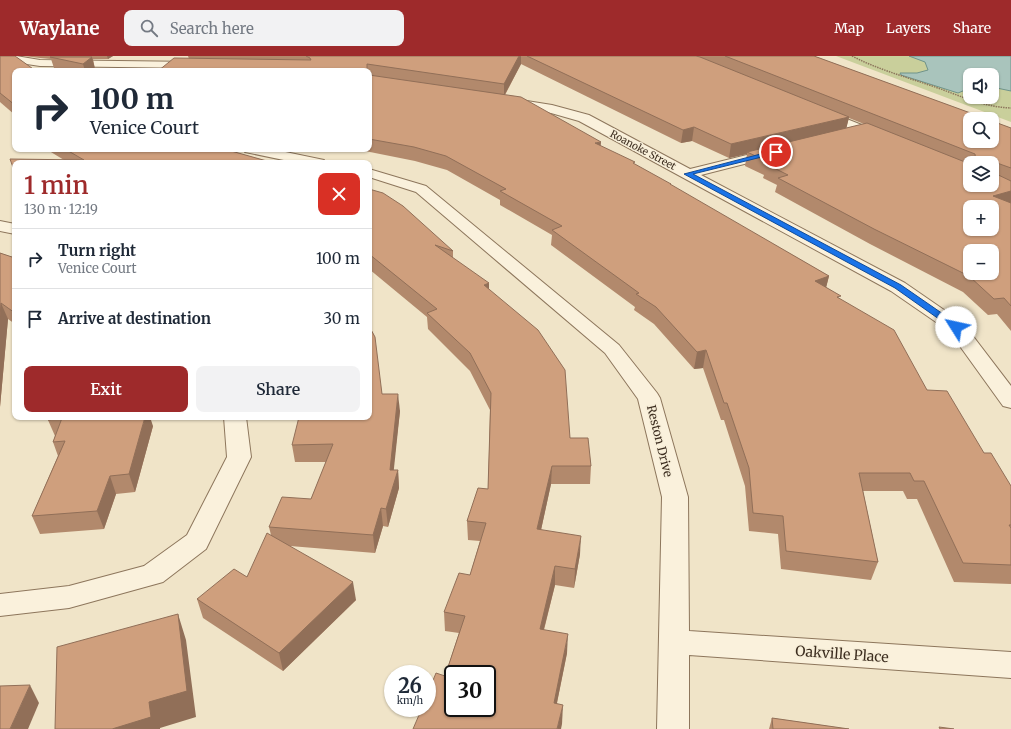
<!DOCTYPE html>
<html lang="en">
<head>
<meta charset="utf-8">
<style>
	body { margin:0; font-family:Merriweather,serif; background:#f2f2f3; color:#1f2937; height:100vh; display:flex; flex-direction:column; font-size:15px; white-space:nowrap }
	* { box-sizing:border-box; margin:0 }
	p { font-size:13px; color:#747a83 }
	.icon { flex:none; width:22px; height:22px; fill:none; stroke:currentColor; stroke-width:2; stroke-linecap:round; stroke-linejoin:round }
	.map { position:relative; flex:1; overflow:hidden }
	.details { position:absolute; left:12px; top:104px; width:360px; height:260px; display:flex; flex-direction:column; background:#fff; border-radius:8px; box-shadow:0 1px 3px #0004 }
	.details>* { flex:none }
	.top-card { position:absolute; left:12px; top:12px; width:360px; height:84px; border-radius:8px; box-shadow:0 1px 3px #0004; background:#fff; color:#1f2937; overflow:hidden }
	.buttons { position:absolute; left:963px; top:12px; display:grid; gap:8px }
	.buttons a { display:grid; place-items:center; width:36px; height:36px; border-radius:8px; background:#fff; box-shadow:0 1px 3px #0004; font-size:20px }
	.speed { position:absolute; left:384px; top:609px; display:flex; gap:8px; font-size:20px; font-weight:700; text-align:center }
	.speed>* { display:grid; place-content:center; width:52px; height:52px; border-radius:50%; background:#fff; box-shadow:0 1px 3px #0004; line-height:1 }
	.speed small { font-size:10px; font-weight:400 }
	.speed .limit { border:2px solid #111; border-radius:6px; background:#fff; color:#111 }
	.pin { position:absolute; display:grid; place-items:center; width:34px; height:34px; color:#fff; margin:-17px; border:2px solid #fff; border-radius:50%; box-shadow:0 1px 4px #0007 }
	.me { position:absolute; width:44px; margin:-22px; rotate:305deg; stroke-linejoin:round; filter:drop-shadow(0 0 3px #0008) }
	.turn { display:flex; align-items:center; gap:14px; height:84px; padding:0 12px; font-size:18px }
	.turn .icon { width:52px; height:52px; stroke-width:2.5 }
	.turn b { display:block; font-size:28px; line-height:34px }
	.round { display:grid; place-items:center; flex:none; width:42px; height:42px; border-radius:8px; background:#f2f2f3 }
	.summary { display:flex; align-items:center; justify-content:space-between; height:68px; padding:0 12px }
	h1 { font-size:24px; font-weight:600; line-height:30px; color:#9e2a2b }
	.primary-button { display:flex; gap:8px; margin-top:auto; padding:8px 12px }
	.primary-button a { flex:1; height:46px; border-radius:8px; background:#9e2a2b; color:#fff; font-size:16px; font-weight:600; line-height:46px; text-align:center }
	.primary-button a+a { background:#f2f2f3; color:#1f2937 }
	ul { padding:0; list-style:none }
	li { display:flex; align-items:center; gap:12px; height:60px; padding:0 12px; border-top:1px solid #e0e1e3 }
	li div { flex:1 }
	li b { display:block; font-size:15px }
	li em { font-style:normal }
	header { display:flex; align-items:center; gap:24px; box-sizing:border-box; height:56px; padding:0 20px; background:#9e2a2b; color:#fff }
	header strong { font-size:19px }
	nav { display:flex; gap:22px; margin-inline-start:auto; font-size:14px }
	.search { width:280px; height:36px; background:#f2f2f3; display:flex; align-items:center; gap:10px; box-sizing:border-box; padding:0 14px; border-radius:8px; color:#747a83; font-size:15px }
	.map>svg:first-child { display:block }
</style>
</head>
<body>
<header>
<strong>Waylane</strong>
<div class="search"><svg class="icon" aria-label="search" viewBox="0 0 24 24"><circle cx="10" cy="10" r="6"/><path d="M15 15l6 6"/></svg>Search here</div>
<nav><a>Map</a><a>Layers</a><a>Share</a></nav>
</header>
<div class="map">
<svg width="1011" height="673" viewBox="0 0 1011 673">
	<rect width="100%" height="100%" fill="#f0e4c8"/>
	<path fill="#c9cf9b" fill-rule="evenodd" d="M 836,0 L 1011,0 L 1011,66 ZM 970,19 L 992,19 L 992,41 L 970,41 Z"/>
	<polygon fill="#a9c4bc" stroke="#6f938a" points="909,0 1011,0 1011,35 992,31 992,19 970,19 970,32 958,37 901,19 900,17 917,17 928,14 925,6"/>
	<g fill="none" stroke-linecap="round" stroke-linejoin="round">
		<g stroke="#8d765c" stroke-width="2">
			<g id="minor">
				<polygon points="0,0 16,0 40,4 196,6 202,9 196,12 40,10 0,4"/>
				<polygon points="508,42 552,49 589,59 690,113 775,92 780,93 782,96 780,99 701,119 905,227 963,267 1011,330 1011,352 1003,350 949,275 891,235 579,65 551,57 504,49 502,46"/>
				<polygon points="819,52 887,79 889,82 887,85 877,85 814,59 813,56 814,53"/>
				<polygon points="243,93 271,93 324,104 326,107 298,107 245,96"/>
				<polygon points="369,113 426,130 619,289 657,337 660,342 688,441 689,575 1011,596 1011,622 689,599 689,673 657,673 662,441 638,343 605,297 416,136 369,121"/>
				<polygon points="0,165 15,168 15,178 0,175"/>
				<polygon points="224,361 246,361 251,401 206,493 163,526 69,552 0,560 0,538 69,530 144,510 187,479 227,401"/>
			</g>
		</g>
		<path stroke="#8d765c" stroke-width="1.5" stroke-dasharray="1.5 1" stroke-linecap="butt" d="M 852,0 C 877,13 903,20 929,29 C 957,38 981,51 1011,52"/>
		<use href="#minor" fill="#faf1dc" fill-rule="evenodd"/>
	</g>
	<g fill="#b2896c" fill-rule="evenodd">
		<polygon points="0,0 15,15 15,59 0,46"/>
		<polygon points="24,0 113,0 108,3 93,3 95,13 92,15 67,15 54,12 51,3 40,2"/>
		<path d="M 188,0 L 814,0 L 1011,72 L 1011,275 L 997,258 L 988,259 L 963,236 L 870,188 L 775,136 L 777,129 L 763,122 L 764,119 L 745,110 L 747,98 L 729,102 L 692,85 L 681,87 L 521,8 L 505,39 L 635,109 L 829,220 L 826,231 L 840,243 L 927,334 L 984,397 L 1011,430 L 1011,528 L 954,526 L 917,443 L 907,443 L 903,435 L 863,435 L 878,506 L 871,524 L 781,513 L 778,478 L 749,475 L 745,430 L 724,364 L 721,364 L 703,312 L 694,313 L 654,268 L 634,254 L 635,251 L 551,189 L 552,179 L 500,149 L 500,144 L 447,114 L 415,105 L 355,93 L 369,93 L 369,15 L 158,15 L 189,3 ZM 849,62 L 864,68 L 846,72 ZM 970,107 L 992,107 L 970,129 Z"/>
		<polygon points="46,93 224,93 274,107 64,104"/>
		<polygon points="369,133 453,195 453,202 489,233 570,382 591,410 590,428 551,428 541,474 580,498 574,532 555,529 544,574 567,597 557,647 562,668 445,620 459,577 445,575 444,556 470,519 480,485 468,484 467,465 488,433 490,354 470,315 428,273 427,261 369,213"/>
		<polygon points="0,197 15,202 15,268 8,263 0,351"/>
		<polygon points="382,338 400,355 393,414 398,414 399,432 388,471 383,470 375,497 290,490 356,544 283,615 203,562 197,543 247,521 271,479 269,471 311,443 326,406 295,406 292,389"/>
		<polygon points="49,361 153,370 135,436 116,438 104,473 40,478 32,460 58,400 53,386 55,380 48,364"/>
		<polygon points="772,662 849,673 769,673"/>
	</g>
	<g fill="#916f58">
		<polygon points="107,0 113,0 108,3"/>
		<polygon points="519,0 521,0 521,8 504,40 504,28"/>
		<polygon points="92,1 95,13 92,15 85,15 83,8"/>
		<polygon points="849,61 846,74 747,96 747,98 729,102 731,88"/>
		<polygon points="694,71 692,85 681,87 683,74"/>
		<polygon points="601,86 600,99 595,87"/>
		<polygon points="997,107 995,113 992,123 992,114 995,108"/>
		<polygon points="1011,135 1011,148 993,140"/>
		<polygon points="829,220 825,236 815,225"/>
		<polygon points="489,227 489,244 484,229"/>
		<polygon points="1,247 8,263 0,351 0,261"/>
		<polygon points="706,294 703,312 694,313 697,296"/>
		<polygon points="398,338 400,355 392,431 390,414"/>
		<polygon points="145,361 150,361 153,370 135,436 129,418"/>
		<polygon points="552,410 551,428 537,492 537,473"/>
		<polygon points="398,414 399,432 388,471 386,453"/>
		<polygon points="110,420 116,438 104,473 97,455"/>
		<polygon points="381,452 383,470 375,497 373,479"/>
		<polygon points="581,480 580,498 574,532 575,513"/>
		<polygon points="555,510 555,529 539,592 540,573"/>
		<polygon points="353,526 356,544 283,615 279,597"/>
		<polygon points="178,558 186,584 196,661 160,672 160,673 112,673 149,646"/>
		<polygon points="568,578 567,597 553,666 554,647"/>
		<polygon points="30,629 39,647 28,673 10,673"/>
		<polygon points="563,649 562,668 561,673 557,673"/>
	</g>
	<g fill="#cf9f7d" stroke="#916f58" fill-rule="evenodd">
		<polygon points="0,0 15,0 36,15 15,15 15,49 0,37"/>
		<polygon points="306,0 519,0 504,28 367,8 367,15 158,15 174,2 311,4 310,2"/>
		<polygon points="527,0 696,0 700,1 849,61 731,88 694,71 683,74"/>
		<polygon points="725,0 814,0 987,63 970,63 970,85 992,85 992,65 1011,72 1011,112 997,107 995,108 995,113 992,114 992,107 976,107 975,98"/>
		<polygon points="50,1 92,1 83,8"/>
		<polygon points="369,19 521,41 601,86 595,87 635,106 633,107 671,128 670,128 829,220 815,225 841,240 837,241 894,274 927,334 947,335 984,397 991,397 1011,430 1011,469 1009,469 1011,472 1011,509 963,507 924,425 914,425 910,417 859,417 878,506 786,495 783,460 753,457 749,412 727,347 724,347 706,294 697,296 656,251 636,238 639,237 552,174 562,170 500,135 506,133 446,100 414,91 369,83"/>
		<path d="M 867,67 L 970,108 L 970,129 L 992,129 L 992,116 L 1011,125 L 1011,135 L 993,140 L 1011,147 L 1011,250 L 1004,242 L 994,243 L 969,220 L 874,173 L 778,122 L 788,119 L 766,108 L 771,107 L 747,96 ZM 970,151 L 992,151 L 992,173 L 970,173 ZM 970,195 L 992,195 L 992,217 L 970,217 Z"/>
		<polygon points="65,93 224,93 274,107 15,107 15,117 10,103 84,104"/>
		<path d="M 369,133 L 383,137 L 403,150 L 453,195 L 435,189 L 489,227 L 484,229 L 538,274 L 565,314 L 570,382 L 588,382 L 591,410 L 552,410 L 537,473 L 581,480 L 575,513 L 555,510 L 540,573 L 568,578 L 554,647 L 563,649 L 557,673 L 413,673 L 422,652 L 427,652 L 427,639 L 436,617 L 445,620 L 465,560 L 444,556 L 459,517 L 470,519 L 486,467 L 467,465 L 478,432 L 488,433 L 491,337 L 470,297 L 427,257 L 437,253 L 369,198 ZM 453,618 L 487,618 L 487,652 L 453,652 Z"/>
		<polygon points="0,197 15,202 15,257 1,247 0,261"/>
		<polygon points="369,270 375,281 382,338 398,338 390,414 398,414 386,453 381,452 373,479 269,471 282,441 311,443 333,388 292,389 299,361 369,361"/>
		<polygon points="49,361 145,361 129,418 110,420 97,455 32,460 65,385 53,386 62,362 48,364"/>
		<polygon points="267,477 353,526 279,597 197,543 234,513 247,521"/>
		<polygon points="178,558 187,635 149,646 151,661 112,673 55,673 57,591"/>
		<polygon points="30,629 10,673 0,673 0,630"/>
		<polygon points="772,662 849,673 773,673"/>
		<polygon points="939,671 954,673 940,673"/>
	</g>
	<polygon fill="#1a73e8" stroke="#114b97" points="776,94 778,96 778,97 693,118 901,229 959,269 959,273 953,273 895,232 684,118"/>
	<g text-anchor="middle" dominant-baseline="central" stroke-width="3" stroke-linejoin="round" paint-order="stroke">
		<g font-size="10" fill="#3d2e20" stroke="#f7eed8">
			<text transform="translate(643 94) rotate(28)">Roanoke Street</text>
		</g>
		<g font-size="12" fill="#3d2e20" stroke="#f7eed8">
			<text transform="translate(660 385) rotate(76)">Reston Drive</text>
		</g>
		<g font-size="14" fill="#3d2e20" stroke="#f7eed8">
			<text transform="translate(842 598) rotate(4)">Oakville Place</text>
		</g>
	</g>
</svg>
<div class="buttons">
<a><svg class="icon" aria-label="sound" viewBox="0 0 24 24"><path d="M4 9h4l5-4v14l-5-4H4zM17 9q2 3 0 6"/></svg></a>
<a><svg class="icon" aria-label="search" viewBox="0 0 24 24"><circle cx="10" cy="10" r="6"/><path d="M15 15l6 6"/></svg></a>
<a><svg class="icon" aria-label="layers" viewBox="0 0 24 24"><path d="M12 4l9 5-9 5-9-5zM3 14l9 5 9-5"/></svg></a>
<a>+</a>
<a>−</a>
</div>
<div class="speed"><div>26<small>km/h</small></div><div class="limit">30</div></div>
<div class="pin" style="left:776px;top:96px;background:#d93025"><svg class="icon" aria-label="arrive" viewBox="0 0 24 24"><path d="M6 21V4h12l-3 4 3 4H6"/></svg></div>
<svg class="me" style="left:956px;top:271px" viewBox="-20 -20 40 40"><circle r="19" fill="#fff"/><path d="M0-13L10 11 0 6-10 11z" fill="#1a73e8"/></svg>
<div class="top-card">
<div class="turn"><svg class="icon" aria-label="right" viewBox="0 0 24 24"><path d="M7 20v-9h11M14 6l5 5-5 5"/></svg><div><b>100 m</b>Venice Court</div></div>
</div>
<section class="details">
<div class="summary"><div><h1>1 min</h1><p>130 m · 12:19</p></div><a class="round" style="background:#d93025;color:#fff"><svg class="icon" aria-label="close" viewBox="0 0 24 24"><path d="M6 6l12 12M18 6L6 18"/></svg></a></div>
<ul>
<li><svg class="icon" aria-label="right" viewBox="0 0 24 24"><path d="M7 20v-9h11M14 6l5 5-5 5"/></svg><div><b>Turn right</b><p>Venice Court</p></div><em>100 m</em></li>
<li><svg class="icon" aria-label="arrive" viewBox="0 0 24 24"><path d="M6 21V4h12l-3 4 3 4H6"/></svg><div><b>Arrive at destination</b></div><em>30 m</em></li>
</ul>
<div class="primary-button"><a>Exit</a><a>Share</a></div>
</section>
</div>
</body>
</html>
